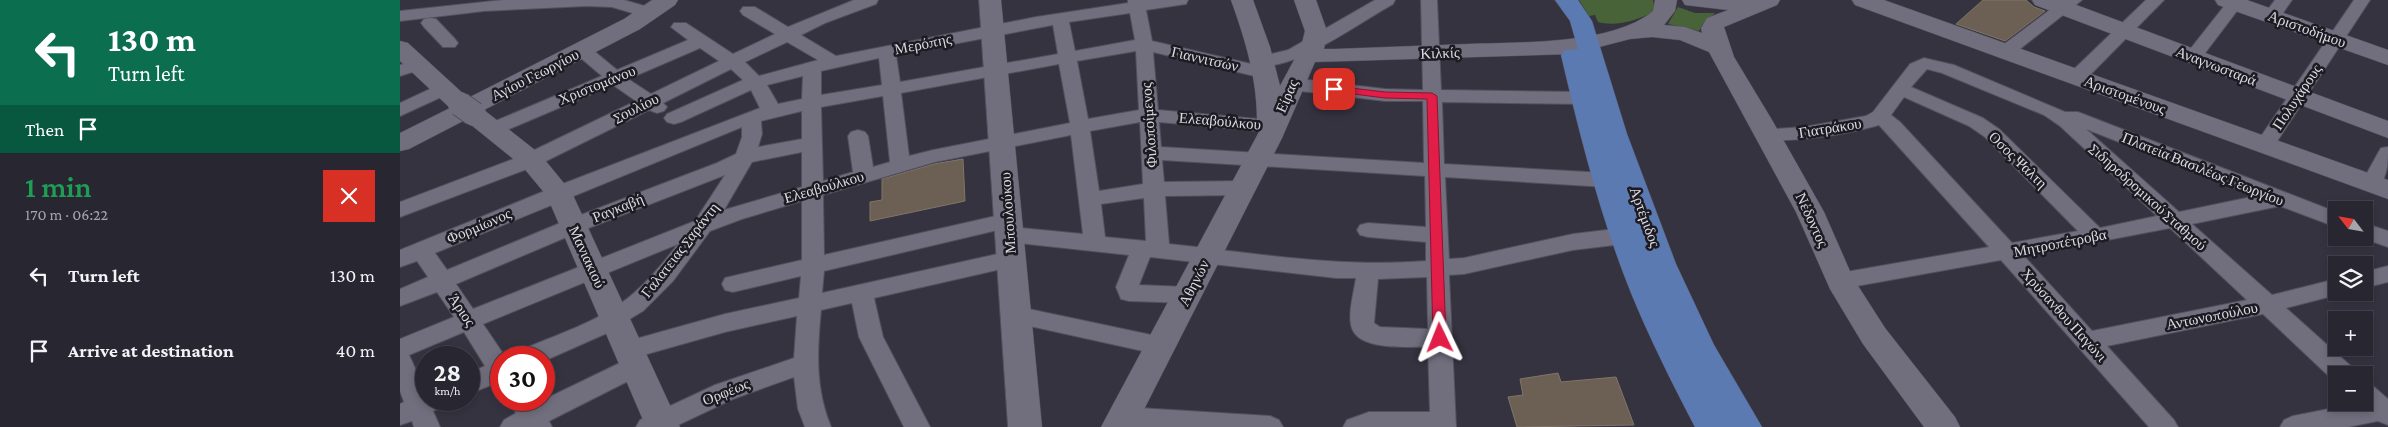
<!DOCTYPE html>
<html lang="en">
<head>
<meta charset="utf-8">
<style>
	body { margin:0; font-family:"Crimson Pro",serif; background:#34323c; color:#f1f3f6; height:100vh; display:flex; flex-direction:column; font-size:19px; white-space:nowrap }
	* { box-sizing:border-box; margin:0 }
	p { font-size:16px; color:#a5a5ab }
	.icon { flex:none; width:28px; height:28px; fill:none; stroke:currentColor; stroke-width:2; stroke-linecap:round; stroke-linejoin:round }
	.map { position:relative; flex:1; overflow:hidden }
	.drawer { display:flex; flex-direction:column; background:#282630; width:400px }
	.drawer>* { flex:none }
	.guide { background:#0b6e4f; color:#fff; overflow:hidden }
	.needle { width:32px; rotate:301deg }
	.buttons { position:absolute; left:1928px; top:201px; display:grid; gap:10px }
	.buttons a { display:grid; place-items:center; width:45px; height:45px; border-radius:0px; background:#282630; box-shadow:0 2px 8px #0003,0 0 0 1px #44434c; font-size:25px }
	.speed { position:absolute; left:15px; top:346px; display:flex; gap:10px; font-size:25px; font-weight:700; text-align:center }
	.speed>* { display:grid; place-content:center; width:65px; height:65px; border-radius:50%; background:#282630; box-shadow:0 2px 8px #0003,0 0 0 1px #44434c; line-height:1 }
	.speed small { font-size:12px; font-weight:400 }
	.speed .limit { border:8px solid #d22; background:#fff; color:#111 }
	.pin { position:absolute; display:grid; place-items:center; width:42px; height:42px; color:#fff; margin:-21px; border-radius:10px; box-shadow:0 2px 8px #0006 }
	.me { position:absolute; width:55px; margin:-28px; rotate:358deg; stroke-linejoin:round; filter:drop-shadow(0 0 4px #0008) }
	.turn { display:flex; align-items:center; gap:18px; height:105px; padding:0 25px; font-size:22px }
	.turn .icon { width:65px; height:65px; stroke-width:2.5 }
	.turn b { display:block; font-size:35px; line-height:42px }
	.then { display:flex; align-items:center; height:48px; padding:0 25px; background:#0003; gap:10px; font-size:19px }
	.round { display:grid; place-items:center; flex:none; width:52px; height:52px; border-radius:0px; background:#34323c }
	.headline { display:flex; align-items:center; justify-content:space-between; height:85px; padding:0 25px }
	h1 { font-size:30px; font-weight:600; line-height:38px; color:#1e9e55 }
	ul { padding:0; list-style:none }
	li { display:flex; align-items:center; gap:15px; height:75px; padding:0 25px }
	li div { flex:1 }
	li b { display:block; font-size:19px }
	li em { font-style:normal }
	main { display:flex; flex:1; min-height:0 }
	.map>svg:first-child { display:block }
</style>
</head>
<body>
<main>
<section class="drawer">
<div class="guide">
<div class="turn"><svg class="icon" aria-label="left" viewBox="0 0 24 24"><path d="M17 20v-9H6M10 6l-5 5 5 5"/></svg><div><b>130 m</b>Turn left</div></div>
<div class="then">Then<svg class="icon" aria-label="arrive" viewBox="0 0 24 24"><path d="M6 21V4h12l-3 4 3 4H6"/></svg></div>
</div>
<div class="headline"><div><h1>1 min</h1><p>170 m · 06:22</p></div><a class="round" style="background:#d93025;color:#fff"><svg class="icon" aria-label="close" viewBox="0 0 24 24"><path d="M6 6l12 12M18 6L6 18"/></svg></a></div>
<ul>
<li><svg class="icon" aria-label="left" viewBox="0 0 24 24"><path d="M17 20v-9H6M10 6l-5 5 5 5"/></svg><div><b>Turn left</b></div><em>130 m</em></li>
<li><svg class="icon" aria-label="arrive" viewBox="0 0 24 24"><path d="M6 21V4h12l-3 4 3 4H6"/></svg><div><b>Arrive at destination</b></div><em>40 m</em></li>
</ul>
</section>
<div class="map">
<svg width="1988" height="427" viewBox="0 0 1988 427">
	<rect width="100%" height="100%" fill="#353340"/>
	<g fill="#476337">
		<path d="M 1179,0 L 1253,0 L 1255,11 C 1239,20 1216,27 1198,22 L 1195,15 L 1189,16 Z"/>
		<polygon points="1278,7 1295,13 1315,13 1302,25 1299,31 1268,24"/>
	</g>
	<g fill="#6b6053" stroke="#807568">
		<polygon points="1583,0 1626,0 1634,7 1645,11 1605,41 1556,24"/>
		<polygon points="563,159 565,201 470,221 470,202 482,200 482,179 534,164"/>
		<polygon points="1158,373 1161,382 1216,377 1234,425 1117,427 1108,397 1123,395 1120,379"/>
	</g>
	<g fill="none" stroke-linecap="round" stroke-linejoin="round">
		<g stroke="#52505c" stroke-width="2">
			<g id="street">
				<polygon points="103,0 224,0 255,9 258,13 255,17 249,18 212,7 187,6 84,11 0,21 0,11"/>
				<path d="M 454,0 L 478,0 L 476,4 L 425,23 L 401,35 L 436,56 L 636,17 L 728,3 L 728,0 L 788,0 L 786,4 L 746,10 L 752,41 L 873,69 L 876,73 L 873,77 L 867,79 L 753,52 L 758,110 L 870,120 L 877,122 L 880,126 L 877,130 L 870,132 L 759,122 L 761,147 L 1024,163 L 1023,101 L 985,101 L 892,90 L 885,88 L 883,84 L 885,80 L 892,78 L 985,89 L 1023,90 L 1021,0 L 1037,0 L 1041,90 L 1183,92 L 1190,94 L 1192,98 L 1190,102 L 1183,104 L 1042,102 L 1044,164 L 1206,173 L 1213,175 L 1216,180 L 1213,185 L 1206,187 L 1045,177 L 1049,259 L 1064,258 L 1173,234 L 1223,228 L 1231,231 L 1234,236 L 1231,241 L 1223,244 L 1173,250 L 1064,274 L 1049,275 L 1056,427 L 943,427 L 947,420 L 969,412 L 1030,412 L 1028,347 C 1008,346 956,352 951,325 C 948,312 954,292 956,278 L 936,278 L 750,257 L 739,285 L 787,287 L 795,289 L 798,295 L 795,301 L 787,303 L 729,301 L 721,299 L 716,287 L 729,255 L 610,242 L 602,239 L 599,234 L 602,229 L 424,271 L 422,293 L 611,251 L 619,253 L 622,259 L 619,265 L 474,298 L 483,337 L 530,427 L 504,427 L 459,337 L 452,303 L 421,310 C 417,351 415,389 431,427 L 405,427 L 398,409 L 394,377 L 333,399 L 274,427 L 236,427 L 240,420 L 315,385 L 394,358 L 397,316 L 325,332 L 240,356 L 246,358 L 249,365 L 246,372 L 149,421 L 152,427 L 100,427 L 104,420 L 116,413 L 108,400 L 135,400 L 137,403 L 228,359 L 221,357 L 218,350 L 221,343 L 325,314 L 399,298 L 401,276 L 333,292 L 325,290 L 322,284 L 325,278 L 333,276 L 402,260 L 402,201 L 342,219 L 310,231 L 273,281 L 243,311 L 205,334 L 144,361 L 144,358 L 116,358 L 119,351 C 155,335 196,323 228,298 C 247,283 263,263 278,244 L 83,324 L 106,358 L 101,358 L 101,381 L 69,394 L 69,373 L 85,366 L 64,332 L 9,355 L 26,392 L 26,400 L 47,400 L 43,407 L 33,411 L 40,427 L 14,427 L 12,421 L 0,425 L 0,404 L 4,402 L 0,391 L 0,339 L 54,317 L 37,292 L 0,306 L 0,289 L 28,277 L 17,261 L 0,267 L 0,250 L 152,188 L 360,108 L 351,90 L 281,122 L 274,124 L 267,122 L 264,118 L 267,114 L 343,80 L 331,69 L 263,103 L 267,107 L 264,111 L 257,113 L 249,110 L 138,165 L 0,217 L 0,202 L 124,155 L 236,101 L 213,85 L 100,133 L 93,135 L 86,133 L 83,129 L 86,125 L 202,76 L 176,54 L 173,50 L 176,46 L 188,46 L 217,70 L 288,40 L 271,27 L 274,23 L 286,23 L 333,54 L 375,34 L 343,15 L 340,11 L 343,7 L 355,7 L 388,27 ZM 730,13 L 735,40 L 675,51 L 669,22 ZM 653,25 L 658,54 L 500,82 L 496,55 ZM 387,42 L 418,60 L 359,76 L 345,62 ZM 300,48 L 319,61 L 251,94 L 228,79 ZM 736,51 L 739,110 L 688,119 L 677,61 ZM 479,58 L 482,85 L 421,95 L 421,71 ZM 659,64 L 670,123 L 533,150 L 509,156 L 501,93 ZM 403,76 L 402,99 L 378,104 L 367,85 ZM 483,96 L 490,162 L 473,167 L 468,136 L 465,132 L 458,130 L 451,132 L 448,136 L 453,172 L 423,181 L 421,107 ZM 402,111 L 402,139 L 358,147 L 362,134 L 361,121 ZM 740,122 L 743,184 L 699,191 L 690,131 ZM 342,127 L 342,137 L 336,154 L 317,163 L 165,221 L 47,270 L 35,253 ZM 671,135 L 683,234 L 612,227 L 617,225 L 620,220 L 617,215 L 609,213 L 424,255 L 423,195 L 535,162 ZM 402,152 L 402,187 L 324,210 L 352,162 ZM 762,160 L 1025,176 L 1026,227 L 968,223 L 960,225 L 957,230 L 960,235 L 968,237 L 1026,242 L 1026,261 C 940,268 854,253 769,244 L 765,196 L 843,195 L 850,193 L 853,188 L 850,183 L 843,181 L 764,182 ZM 325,175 L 295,221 L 73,309 L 56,284 L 181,231 ZM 744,198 L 746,241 L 705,237 L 701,204 ZM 1027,277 L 1028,329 L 980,327 L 974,323 L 978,279 Z"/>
				<path d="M 975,0 L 995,0 L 993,4 C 962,21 891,73 858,65 L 855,61 L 858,57 L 888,50 Z"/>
				<polygon points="1663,0 1682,0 1611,56 1599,56 1596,52 1599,48"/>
				<polygon points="1746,0 1764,0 1684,81 1670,81 1668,77 1670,73"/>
				<polygon points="1829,0 1841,0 1843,3 1799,61 1787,61 1784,57"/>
				<polygon points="1875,0 1892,0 1878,20 1866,20 1863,16"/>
				<polygon points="1954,0 1970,0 1872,149 1865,151 1858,149 1855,145"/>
				<polygon points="30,18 36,19 55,39 58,43 55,47 43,47 24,27 21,23 24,19"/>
				<path d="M 1524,58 L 1554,65 L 1665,112 L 1678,112 L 1936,212 L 1936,227 L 1880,206 L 1792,224 L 1872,295 L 1936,279 L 1936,292 L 1944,293 L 1886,308 L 1953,368 L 1956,375 L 1936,375 L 1935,382 L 1863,314 L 1707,346 L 1774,420 L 1778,427 L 1749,427 L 1601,260 L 1440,289 L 1432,287 L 1429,281 L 1432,275 L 1440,273 L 1589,247 L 1479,125 C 1452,133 1388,145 1361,138 L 1358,134 L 1361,130 L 1404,127 L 1466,116 L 1473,112 L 1510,64 ZM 1527,69 L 1542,73 L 1644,115 L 1660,126 L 1757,216 L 1700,228 L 1599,129 L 1583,118 L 1511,87 ZM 1504,97 L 1569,126 L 1585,137 L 1678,231 L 1612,243 L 1500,122 L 1491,115 ZM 1686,129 L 1856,196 L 1779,212 ZM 1770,228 L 1847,300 L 1692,331 L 1624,256 Z"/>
				<polygon points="16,60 22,61 25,65 22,69 0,76 0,65"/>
				<polygon points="43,83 50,85 52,89 50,93 0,116 0,103"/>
				<path d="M 1988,147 C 1988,164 1988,174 1978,189 L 1971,191 L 1964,189 L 1961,184 L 1978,153 L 1981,148 Z"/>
				<polygon points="1964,223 1988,231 1988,247 1962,238"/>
				<polygon points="1988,266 1988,282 1964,288 1964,272"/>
				<polygon points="615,306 761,337 769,339 773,346 769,353 761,355 607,321 603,315 607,309"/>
				<polygon points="1964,383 1973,386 1988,399 1988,425 1978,421 1948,427 1880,427 1884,420 1893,416 1964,402"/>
				<polygon points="723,407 870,416 879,420 883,427 722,427 714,424 710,417 714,410"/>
			</g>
		</g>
		<g stroke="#52505c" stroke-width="1">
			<g id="secondary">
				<polygon points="252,0 278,0 275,5 240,29 84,110 140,154 172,193 280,427 246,427 147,196 122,166 65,120 9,149 0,151 0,133 50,108 0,61 0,41 8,43 68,98 224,19"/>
				<polygon points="579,0 601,0 642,427 608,427"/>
				<path d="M 831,0 L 853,0 L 870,47 L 880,86 L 901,47 L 905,31 L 894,0 L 916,0 L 927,31 L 924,49 L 935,49 C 979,47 1024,46 1068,44 C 1119,42 1213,45 1253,11 L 1255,0 L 1277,0 L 1275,11 L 1264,25 L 1285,27 L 1302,33 L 1301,28 L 1307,18 L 1328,10 L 1285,5 L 1282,0 L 1380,0 L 1377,5 L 1324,27 L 1334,57 L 1372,120 L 1424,212 L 1453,278 L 1485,328 L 1555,417 L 1560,427 L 1524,427 L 1463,344 L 1430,289 L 1396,212 L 1309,52 L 1280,40 L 1252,37 L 1230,39 L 1172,54 L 915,62 L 882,138 L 735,427 L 701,427 L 860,130 L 857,126 C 858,81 846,42 831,0 Z"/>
				<polygon points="1452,0 1484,0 1988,180 1988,199 1455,5"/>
				<polygon points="1632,0 1663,0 1988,121 1988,138 1635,5"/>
				<polygon points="1815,0 1847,0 1988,50 1988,65 1818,5"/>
			</g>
		</g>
		<g stroke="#52505c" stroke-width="1">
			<path id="primary" d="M 1155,0 L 1178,0 L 1192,21 L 1227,134 L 1276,264 L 1314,345 L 1362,427 L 1295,427 C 1272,383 1250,339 1231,293 C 1200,216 1180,136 1161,55 L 1165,50 L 1178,49 L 1170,21 Z"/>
		</g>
		<use href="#street" fill="#716e7e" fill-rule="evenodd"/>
		<use href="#secondary" fill="#716e7e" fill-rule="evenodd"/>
		<use href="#primary" fill="#5b7ab2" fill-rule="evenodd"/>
		<g stroke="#52505c" stroke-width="26" stroke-linecap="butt">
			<polyline id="secondary-bridge" points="60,104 74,114"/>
		</g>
		<use href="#secondary-bridge" stroke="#716e7e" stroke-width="24"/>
	</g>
	<polygon fill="#e11d48" stroke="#92132f" points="934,86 985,92 1032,93 1037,96 1046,338 1044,341 1040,343 1033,338 1027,99 985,98 930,91 929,89"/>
	<g text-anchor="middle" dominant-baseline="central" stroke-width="5" stroke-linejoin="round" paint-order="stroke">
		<g font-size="15" fill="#dbdae3" stroke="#1d1b22">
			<text transform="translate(1907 29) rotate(20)">Αριστοδήμου</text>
			<text transform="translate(523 44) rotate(-11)">Μερόπης</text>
			<text transform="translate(1040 53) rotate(-2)">Κιλκίς</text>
			<text transform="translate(805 59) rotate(13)">Γιαννιτσών</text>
			<text transform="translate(1816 66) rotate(21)">Αναγνωσταρά</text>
			<text transform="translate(135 75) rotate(-27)">Αγίου Γεωργίου</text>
			<text transform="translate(197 85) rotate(-22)">Χριστομάνου</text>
			<text transform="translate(1725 95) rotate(20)">Αριστομένους</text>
			<text transform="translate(887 96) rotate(-67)">Είρας</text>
			<text transform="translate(1897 97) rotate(-56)">Πολυχάρους</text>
			<text transform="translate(236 108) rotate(-26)">Σουλίου</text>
			<text transform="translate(820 121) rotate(5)">Ελεαβούλκου</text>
			<text transform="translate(749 125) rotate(-94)">Φιλοποίμενος</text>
			<text transform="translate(1430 128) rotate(-9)">Γιατράκου</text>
			<text transform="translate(1618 160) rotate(44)">Οσος Ψαλτη</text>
			<text transform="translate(1803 169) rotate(22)">Πλατεία Βασιλέως Γεωργίου</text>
			<text transform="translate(424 187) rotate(-16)">Ελεαβούλκου</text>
			<text transform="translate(1748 197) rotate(42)">Σιδηροδρομικού Σταθμού</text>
			<text transform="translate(218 208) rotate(-22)">Ραγκαβή</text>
			<text transform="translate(608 213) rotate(-94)">Μπουλούκου</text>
			<text transform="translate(1245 217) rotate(70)">Αρτέμιδος</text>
			<text transform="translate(1412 220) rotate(65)">Νέδοντος</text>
			<text transform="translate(79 226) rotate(-23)">Φορμίωνος</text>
			<text transform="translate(1660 243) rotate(-11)">Μητροπέτροβα</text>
			<text transform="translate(280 250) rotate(-52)">Γαλατειας Σαράντη</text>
			<text transform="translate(187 257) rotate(65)">Μανιακιού</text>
			<text transform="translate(794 283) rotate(-63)">Αθηνών</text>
			<text transform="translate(62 310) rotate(56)">Άριος</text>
			<text transform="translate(1664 315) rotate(48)">Χρύσανθου Παγώνι</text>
			<text transform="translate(1812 316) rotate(-11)">Αντωνοπούλου</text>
			<text transform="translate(326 392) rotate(-22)">Ορφέως</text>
		</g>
	</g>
</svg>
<div class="buttons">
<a><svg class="needle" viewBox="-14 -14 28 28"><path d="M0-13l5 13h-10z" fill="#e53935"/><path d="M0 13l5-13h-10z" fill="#a5a5ab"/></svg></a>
<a><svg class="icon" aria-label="layers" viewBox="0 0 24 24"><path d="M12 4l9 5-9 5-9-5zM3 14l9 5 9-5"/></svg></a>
<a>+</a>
<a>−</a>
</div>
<div class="speed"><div>28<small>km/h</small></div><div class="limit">30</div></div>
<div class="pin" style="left:934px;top:89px;background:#d93025"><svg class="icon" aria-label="arrive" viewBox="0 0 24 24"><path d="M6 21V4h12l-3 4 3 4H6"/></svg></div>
<svg class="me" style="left:1040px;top:338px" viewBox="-20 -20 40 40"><path d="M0-17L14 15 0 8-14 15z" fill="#e11d48" stroke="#fff" stroke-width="4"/></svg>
</div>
</main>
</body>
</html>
